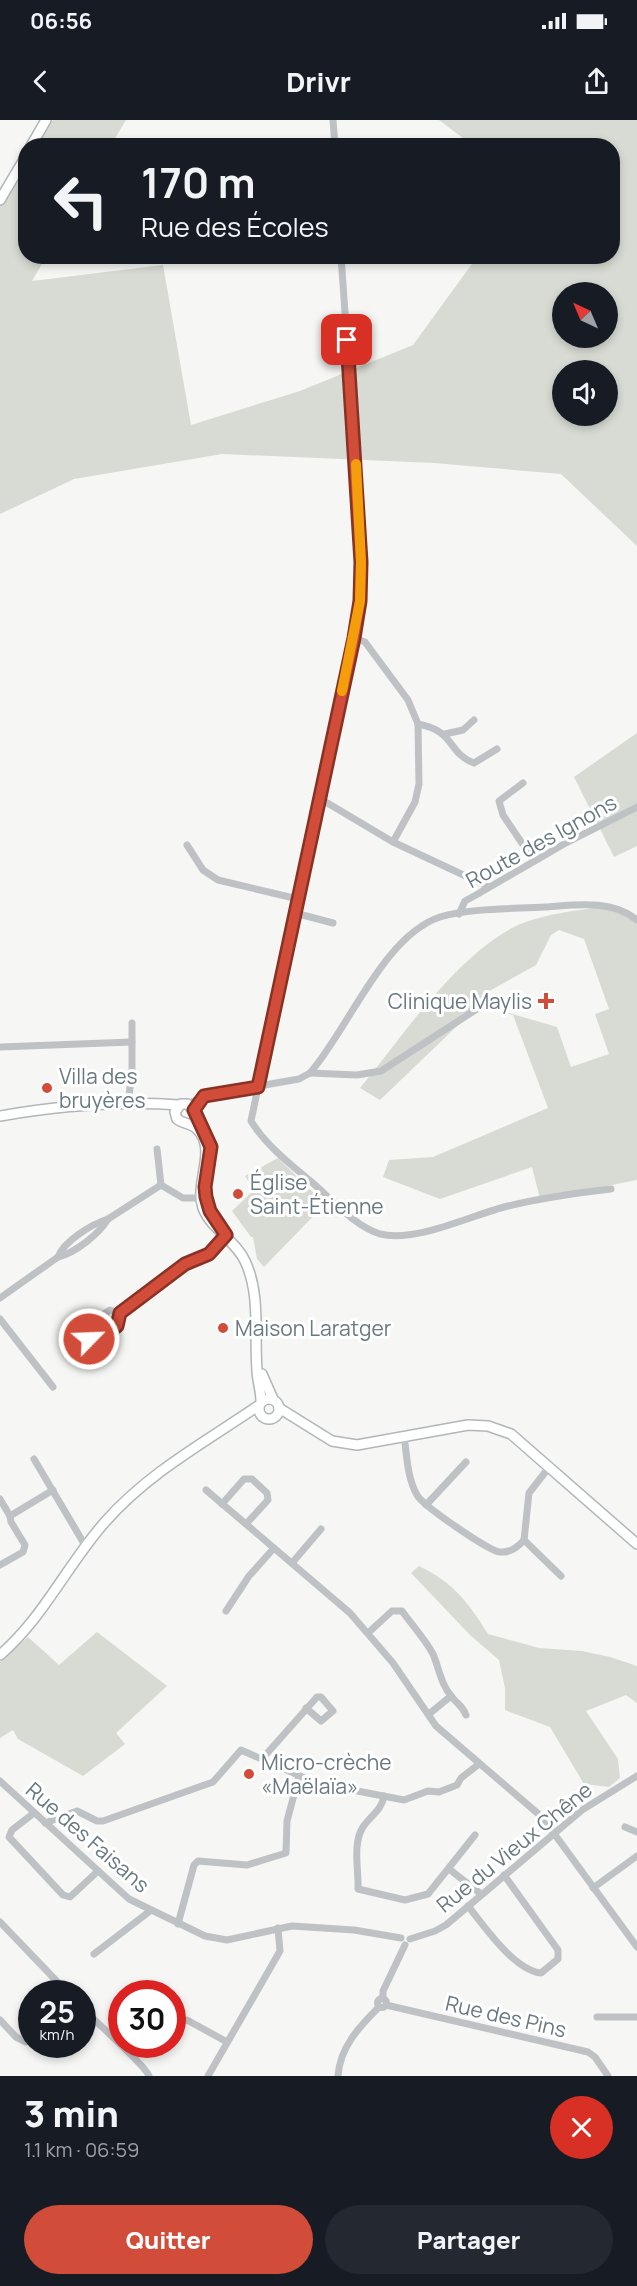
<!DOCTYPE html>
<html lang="fr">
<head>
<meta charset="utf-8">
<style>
	body { margin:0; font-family:Manrope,sans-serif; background:#242831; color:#f1f3f6; height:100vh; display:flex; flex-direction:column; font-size:22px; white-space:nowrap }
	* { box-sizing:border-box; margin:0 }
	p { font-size:20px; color:#9ea1a6 }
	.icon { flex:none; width:33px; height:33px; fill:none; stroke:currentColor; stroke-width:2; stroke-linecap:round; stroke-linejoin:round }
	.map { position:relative; height:1956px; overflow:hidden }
	.side { display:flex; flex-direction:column; background:#171b24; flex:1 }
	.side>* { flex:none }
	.banner { position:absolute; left:18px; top:18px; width:602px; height:126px; border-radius:24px; box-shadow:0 3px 9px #0003; background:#171b24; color:#f1f3f6; overflow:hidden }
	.needle { width:39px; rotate:316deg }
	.fabs { position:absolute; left:552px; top:162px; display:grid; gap:12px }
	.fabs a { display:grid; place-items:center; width:66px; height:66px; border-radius:50%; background:#171b24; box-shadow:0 3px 9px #0003; font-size:30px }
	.speed { position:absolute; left:18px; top:1860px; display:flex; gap:12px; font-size:30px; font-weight:700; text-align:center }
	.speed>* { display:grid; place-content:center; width:78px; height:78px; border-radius:50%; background:#171b24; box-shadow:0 3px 9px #0003; line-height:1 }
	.speed small { font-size:15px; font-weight:400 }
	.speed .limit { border:9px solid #d22; background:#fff; color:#111 }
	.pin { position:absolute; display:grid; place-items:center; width:51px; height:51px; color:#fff; margin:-26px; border-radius:12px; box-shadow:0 3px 9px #0006 }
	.me { position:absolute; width:66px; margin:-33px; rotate:66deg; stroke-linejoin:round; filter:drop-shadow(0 0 4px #0008) }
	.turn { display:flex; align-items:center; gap:21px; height:126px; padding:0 24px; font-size:27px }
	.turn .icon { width:78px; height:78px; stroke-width:2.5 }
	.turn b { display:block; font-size:42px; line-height:51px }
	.round { display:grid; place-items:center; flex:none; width:63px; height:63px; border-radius:32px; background:#242831 }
	.overview { display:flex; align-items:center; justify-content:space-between; height:102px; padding:0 24px }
	h1 { font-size:36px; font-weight:800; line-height:45px }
	.action { display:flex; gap:12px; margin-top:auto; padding:12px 24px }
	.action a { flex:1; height:69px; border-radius:36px; background:#d14d39; color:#fff; font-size:24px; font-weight:800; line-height:69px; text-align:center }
	.action a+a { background:#242831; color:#f1f3f6 }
	.status { display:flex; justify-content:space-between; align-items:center; height:42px; padding:0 30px; background:#171b24; direction:ltr }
	.status svg { height:16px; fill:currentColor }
	header { display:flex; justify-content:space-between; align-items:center; height:78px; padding:0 24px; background:#171b24; font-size:27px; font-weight:800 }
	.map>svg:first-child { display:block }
</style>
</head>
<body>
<div class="status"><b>06:56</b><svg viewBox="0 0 49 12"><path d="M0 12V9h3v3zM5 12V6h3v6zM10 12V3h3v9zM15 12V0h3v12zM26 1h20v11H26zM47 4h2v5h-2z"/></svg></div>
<header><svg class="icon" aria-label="back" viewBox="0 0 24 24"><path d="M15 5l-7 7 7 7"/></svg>Drivr<svg class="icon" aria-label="share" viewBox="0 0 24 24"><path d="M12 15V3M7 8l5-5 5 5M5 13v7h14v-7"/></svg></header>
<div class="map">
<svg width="637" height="1956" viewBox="0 0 637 1956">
	<rect width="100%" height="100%" fill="#f6f6f4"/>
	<g fill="#d7dbd3" fill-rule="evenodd">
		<polygon points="53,0 126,0 111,25 35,26"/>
		<path d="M 439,0 L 637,0 L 637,426 L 561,354 L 434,343 L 222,334 L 74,359 L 0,394 L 0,74 L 25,40 L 26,136 L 46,137 L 32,161 L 163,145 L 191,305 L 300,271 L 413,225 L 477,137 L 612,136 L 612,26 L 472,25 ZM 562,172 L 608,172 L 608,218 L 562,218 ZM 562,250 L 608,250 L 608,296 L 562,296 Z"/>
		<polygon points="637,613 637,726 614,737 574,657"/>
		<path d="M 603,787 L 630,798 L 637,804 L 637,1060 L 540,1079 L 532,1047 L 440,1079 L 383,1057 L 389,1040 L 433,1037 L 548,988 L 513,895 L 478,886 L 380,980 L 360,968 C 403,916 454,838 514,807 C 538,795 577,790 603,787 ZM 559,810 L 584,819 L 609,889 L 595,894 L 609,934 L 571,947 L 557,907 L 488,887 L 484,874 L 536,845 L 551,815 Z"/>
		<polygon points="278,1038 325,1084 264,1147 257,1139 253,1117 251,1117 232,1091 254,1070 245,1056"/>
		<path d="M 419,1446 C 454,1463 468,1482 488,1514 L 539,1528 L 582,1531 L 610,1537 L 637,1546 L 637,1583 L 626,1575 L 586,1591 L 618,1639 L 620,1658 L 609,1667 L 584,1664 L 550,1607 L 505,1590 L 505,1568 L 499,1540 L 470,1515 L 411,1453 Z"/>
		<polygon points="97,1512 167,1566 116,1613 125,1624 83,1656 18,1619 13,1610 0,1618 0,1542 28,1517 59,1545"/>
	</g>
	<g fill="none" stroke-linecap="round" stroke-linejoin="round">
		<g stroke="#b1b6b9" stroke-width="12">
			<g id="secondary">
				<polyline points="31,26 46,0"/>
				<polyline points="0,80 26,36"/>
				<path d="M 0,996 C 58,986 120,981 179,985"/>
				<path d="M 220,1110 C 214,1097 206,1085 205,1070 C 203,1037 222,1034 197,999 C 193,992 194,988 187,984 L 181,984 L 175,992 L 177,999 C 183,1004 191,1003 197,1009 C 218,1030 194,1062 203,1088 C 211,1109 236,1121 245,1141 C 261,1175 254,1214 257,1250 C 257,1260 261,1270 261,1281"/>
				<polyline points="262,1254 273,1279"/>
				<circle cx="269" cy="1289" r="10"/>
				<polyline points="279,1288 332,1321 357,1325 468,1305 488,1306 511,1314 637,1424"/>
				<path d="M 0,1535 C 44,1497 67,1445 105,1402 C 148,1353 205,1322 258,1286"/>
			</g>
		</g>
		<g stroke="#bec2c5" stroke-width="7">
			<polyline points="333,0 335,26"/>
			<path d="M 341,136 L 359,390 L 360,481 L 251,1001 C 266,1026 293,1046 315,1065 C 333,1081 356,1107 380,1114 C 417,1123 471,1095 508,1086 C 542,1078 576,1073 611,1069"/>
			<polyline points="354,518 365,522 408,580 418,604 419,664 415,682 393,722"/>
			<path d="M 418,604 C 456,611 447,633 474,643 L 497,629"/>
			<polyline points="445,614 463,610 474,600"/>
			<polyline points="523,663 499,681 503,695 534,741"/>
			<polyline points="319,678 393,722 489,767"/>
			<polyline points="187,725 203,750 218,760 298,779"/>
			<polyline points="295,793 333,803"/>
			<polyline points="459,794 465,781 476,775 564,724 637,687"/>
			<polyline points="0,927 132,922"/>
			<polyline points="310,953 357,955 381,951 480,887 494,880"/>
			<polyline points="128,984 132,951 132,903"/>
			<path d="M 187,984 L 208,975 L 299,959 L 310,953 C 348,910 383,816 440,797 C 470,788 513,789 545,787 C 575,785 612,779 637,800"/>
			<polyline points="157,1029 161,1065"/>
			<path d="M 58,1137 C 64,1121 92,1104 108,1099 L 161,1065 L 183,1078 L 203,1078"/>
			<path d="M 0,1178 L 58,1137 C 75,1133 99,1114 108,1099"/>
			<polygon points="110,1190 120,1193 117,1206 97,1220 89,1219 85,1212 87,1205"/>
			<polyline points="120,1193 185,1144 209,1134 226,1115"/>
			<polyline points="0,1199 53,1267"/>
			<path d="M 404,1316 C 407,1336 407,1357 417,1375 C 423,1386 489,1431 500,1432 C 510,1433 518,1427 524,1420 L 529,1373 L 550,1346"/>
			<polyline points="34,1339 86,1427"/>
			<polyline points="206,1370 350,1493 393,1543 436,1606 542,1697 637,1827"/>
			<polyline points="0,1379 10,1396 53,1370"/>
			<polyline points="222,1384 244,1359 252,1359 267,1373 268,1380 246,1404"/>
			<polyline points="426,1385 466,1342"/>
			<polyline points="524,1420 561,1456"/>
			<polyline points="292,1443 321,1409"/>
			<polyline points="0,1445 23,1432 25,1425 11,1402 10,1396"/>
			<polyline points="226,1491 249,1456 274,1428"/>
			<path d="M 368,1513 L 392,1491 L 402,1491 C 412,1505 425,1519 433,1534 C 439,1548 441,1565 452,1577 C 458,1585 462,1585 466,1595"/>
			<polyline points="429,1594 451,1576"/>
			<polyline points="262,1639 317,1577 321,1577 333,1591 321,1601 306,1588"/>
			<polyline points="0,1661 129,1779 205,1816 227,1820 292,1806 354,1810 401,1818"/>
			<polyline points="347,1669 404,1680 428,1671 439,1672 457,1665 461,1658 479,1644"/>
			<path d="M 384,1676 C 382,1690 370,1696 363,1707 C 352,1724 359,1751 358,1769 L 405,1780 L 428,1774 L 475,1715"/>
			<polyline points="34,1693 12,1710 9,1717 63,1775 70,1777 98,1751"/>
			<polyline points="45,1703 77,1691 97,1701 103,1701 213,1662 241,1630 323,1666"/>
			<polyline points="625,1707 637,1712"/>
			<polyline points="449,1749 481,1774"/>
			<polyline points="593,1768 637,1736"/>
			<path d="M 468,1786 C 485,1807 514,1850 541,1853 L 558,1839 L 558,1830 L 504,1755"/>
			<polyline points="0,1802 69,1874"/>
			<polyline points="178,1804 194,1745 198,1741 247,1745 286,1733 287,1701 299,1656"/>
			<polyline points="410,1819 435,1811 446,1805 582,1690 637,1656"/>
			<polyline points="94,1834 150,1791"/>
			<circle cx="382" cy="1883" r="4.5"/>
			<polyline points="383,1879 383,1871 405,1825"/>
			<polyline points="386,1885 588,1932 595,1937 608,1956"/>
			<path d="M 82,1888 C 94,1900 146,1946 149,1956"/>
			<polyline points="597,1897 637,1897"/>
			<polyline points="0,1900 16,1917 26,1922 32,1920"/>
			<polyline points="172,1904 187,1900 227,1922"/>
			<polyline points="208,1956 280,1831 278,1808"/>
			<path d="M 338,1956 C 340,1927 359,1907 379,1887"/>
		</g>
		<use href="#secondary" stroke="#fff" stroke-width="9"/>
	</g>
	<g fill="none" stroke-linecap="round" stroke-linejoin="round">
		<g stroke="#883225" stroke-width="15">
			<polyline id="route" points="89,1219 97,1220 117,1206 120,1193 185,1144 209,1134 226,1115 210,1091 206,1077 205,1067 211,1027 194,990 204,976 258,967 354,518 360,481 361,442 347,220"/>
		</g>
		<use href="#route" stroke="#d14d39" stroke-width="10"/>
		<polyline stroke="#f59e0b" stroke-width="10" points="342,571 360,481 361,442 356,344"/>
	</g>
	<g fill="#d14d39" stroke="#fff" stroke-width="2">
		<path d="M543 872h6v6h6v6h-6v6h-6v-6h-6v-6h6z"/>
		<circle cx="47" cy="968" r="6"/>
		<circle cx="238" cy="1074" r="6"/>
		<circle cx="223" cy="1208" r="6"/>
		<circle cx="249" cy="1654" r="6"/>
	</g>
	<g text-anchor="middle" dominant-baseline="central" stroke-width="6" stroke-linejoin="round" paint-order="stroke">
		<g font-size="21" fill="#697981" stroke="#fff">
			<text transform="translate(541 721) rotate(-29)">Route des Ignons</text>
			<text transform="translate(88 1717) rotate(41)">Rue des Faisans</text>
			<text transform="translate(514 1727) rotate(-39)">Rue du Vieux Chêne</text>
			<text transform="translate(506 1896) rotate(13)">Rue des Pins</text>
		</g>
		<g font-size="21" fill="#697981" stroke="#fff" text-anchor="start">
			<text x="532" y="881" text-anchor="end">Clinique Maylis</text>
			<text x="59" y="956">Villa des<tspan x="59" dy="24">bruyères</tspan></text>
			<text x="250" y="1062">Église<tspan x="250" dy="24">Saint-Étienne</tspan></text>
			<text x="235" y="1208">Maison Laratger</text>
			<text x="261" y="1642">Micro-crèche<tspan x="261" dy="24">«Maëlaïa»</tspan></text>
		</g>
	</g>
</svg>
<div class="fabs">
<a><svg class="needle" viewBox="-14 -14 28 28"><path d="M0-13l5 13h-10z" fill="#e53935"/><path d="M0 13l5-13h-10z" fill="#9ea1a6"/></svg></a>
<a><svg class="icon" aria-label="sound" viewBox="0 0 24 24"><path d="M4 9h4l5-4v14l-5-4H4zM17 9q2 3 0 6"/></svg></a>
</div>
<div class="speed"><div>25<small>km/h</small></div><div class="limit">30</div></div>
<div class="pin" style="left:347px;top:220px;background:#d93025"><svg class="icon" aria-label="arrive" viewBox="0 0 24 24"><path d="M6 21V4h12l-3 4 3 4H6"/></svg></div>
<svg class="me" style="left:89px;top:1219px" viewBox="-20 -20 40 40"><circle r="17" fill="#d14d39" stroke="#fff" stroke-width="3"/><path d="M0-11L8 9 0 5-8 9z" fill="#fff"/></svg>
<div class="banner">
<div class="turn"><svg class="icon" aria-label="left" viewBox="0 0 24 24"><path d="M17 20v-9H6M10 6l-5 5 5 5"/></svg><div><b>170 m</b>Rue des Écoles</div></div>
</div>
</div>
<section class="side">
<div class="overview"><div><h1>3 min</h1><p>1.1 km · 06:59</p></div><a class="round" style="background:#d93025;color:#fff"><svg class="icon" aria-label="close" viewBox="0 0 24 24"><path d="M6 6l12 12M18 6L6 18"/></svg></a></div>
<div class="action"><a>Quitter</a><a>Partager</a></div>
</section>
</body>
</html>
